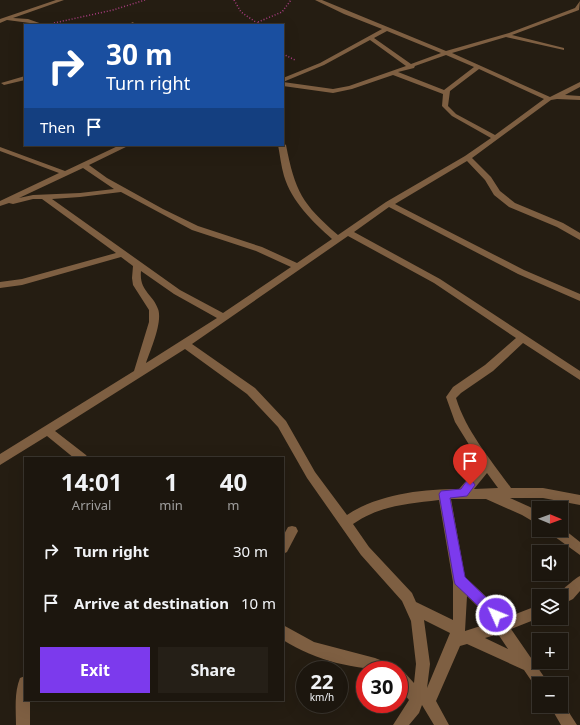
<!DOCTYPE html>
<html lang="en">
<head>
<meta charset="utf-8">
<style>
	body { margin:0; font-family:"Noto Sans",sans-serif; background:#251f17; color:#f1f3f6; height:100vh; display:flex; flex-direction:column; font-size:15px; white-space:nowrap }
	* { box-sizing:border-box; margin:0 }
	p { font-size:13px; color:#a09f9e }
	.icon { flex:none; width:22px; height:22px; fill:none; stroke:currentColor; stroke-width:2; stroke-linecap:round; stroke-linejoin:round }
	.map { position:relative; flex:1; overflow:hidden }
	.panel { position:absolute; left:24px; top:457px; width:260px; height:244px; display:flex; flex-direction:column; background:#1c160e; border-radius:0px; box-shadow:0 4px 16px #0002,0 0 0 1px #3a352e }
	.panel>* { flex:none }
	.banner { position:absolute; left:24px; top:24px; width:260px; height:122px; border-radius:0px; box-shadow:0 4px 16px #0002,0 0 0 1px #3a352e; background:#1a4fa0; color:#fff; overflow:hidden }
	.needle { width:26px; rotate:91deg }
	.controls { position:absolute; left:532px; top:501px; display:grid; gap:8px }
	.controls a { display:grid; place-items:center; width:36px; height:36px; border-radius:0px; background:#1c160e; box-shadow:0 4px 16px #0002,0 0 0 1px #3a352e; font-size:20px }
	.speed { position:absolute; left:296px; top:661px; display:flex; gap:8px; font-size:20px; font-weight:700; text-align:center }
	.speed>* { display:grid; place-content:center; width:52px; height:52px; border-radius:50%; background:#1c160e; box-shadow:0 4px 16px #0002,0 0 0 1px #3a352e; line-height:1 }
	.speed small { font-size:10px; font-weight:400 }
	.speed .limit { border:6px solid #d22; background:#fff; color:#111 }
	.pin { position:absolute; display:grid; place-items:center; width:34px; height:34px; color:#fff; margin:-41px -17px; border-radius:50% 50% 50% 0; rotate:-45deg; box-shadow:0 0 4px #0007 }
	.pin .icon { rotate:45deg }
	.me { position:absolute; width:44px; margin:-22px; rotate:314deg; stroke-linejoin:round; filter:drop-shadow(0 0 3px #0008) }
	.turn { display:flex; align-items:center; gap:14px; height:84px; padding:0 16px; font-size:18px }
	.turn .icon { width:52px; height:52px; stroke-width:2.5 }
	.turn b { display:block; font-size:28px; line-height:34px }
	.then { display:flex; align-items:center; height:38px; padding:0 16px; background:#0003; gap:8px; font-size:15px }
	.eta { display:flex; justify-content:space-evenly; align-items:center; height:68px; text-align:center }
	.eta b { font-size:24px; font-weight:700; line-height:28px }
	.cta { display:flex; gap:8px; margin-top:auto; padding:8px 16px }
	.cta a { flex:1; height:46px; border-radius:0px; background:#7c3aed; color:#fff; font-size:16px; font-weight:700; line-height:46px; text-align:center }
	.cta a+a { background:#251f17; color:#f1f3f6 }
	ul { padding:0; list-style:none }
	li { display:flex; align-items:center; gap:12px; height:52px; padding:0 16px }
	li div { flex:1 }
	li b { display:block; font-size:15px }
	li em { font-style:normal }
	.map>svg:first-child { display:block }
</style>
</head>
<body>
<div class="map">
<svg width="580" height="725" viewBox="0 0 580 725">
	<rect width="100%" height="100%" fill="#251d12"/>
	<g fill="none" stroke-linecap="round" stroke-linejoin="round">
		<g stroke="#ab3e82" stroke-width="1.5" stroke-dasharray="1 2" stroke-linecap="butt">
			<polyline points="234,0 241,12 260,25"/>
			<polyline points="258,22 282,12 291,0"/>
			<polyline points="54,23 113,10 145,0"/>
			<polyline points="283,54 295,60"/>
		</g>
		<g fill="#7e5f42" fill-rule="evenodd">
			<polygon points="56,0 64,0 13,18 28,19 45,25 7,20 0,23 0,19"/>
			<path d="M 315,0 L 322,0 L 446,51 L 509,33 L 575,8 L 580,1 L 579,10 L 512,35 L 564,48 L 564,50 L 506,37 L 452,53 L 550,97 L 580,82 L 580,87 L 565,95 L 580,96 L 580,100 L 557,99 L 551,100 L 472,158 L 491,177 L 500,191 L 515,203 L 563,223 L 580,233 L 580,240 L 557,227 L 509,207 L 494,195 L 485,180 L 467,161 L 395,204 L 524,270 L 580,294 L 580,301 L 518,274 L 389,207 L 354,232 L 440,279 L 580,371 L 580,380 L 523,343 L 493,371 L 461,393 L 456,398 C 466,431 491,460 511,488 L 543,488 L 580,495 L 580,505 L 543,498 L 510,498 L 530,507 L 539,513 L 539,525 L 522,515 L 486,499 L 451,499 L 465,577 L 508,617 L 539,605 L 539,618 L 511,629 L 549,684 L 539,684 L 539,690 L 537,689 L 524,670 L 467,644 L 460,646 L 436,701 L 449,725 L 434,725 L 422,705 L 419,713 L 409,725 L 393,725 L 409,700 L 399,688 L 399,670 L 404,672 L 414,683 L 416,664 L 411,621 L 402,601 L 361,555 L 307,478 L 278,427 L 247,394 L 185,349 L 55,431 L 86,455 L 88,458 L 74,458 L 47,436 L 0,465 L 0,454 L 134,371 L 149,322 L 149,310 L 133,285 L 132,278 L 133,266 L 121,257 L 22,285 L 0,288 L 0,282 L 22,279 L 116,253 L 42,199 L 33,199 L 13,204 L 9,203 L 0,206 L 0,201 L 59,173 L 0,151 L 0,147 L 65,171 L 120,145 L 130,145 L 89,165 L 107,178 L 163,209 L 198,226 L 262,247 L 297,263 L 332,239 C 312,221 292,202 284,176 C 281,166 280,155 278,145 L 283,145 L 283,143 L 286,145 C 295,191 302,204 338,235 L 386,202 L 465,156 L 491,138 L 452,116 L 442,106 L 443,94 L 393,75 L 352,89 L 333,93 L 283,86 L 283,82 L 333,89 L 349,86 L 406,66 L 370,40 L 324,65 L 283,82 L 283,78 L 320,63 L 382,29 L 344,14 ZM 387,31 L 441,53 L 411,64 L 374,38 ZM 446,55 L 474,67 L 444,90 L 398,72 L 414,68 L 415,66 ZM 479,69 L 544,99 L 495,135 L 456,114 L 448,106 L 450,91 ZM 83,168 L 114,189 L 80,193 L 33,195 L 19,198 ZM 121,192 L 192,230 L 256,251 L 291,267 L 223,313 L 180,290 L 52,199 L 80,197 ZM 348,236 L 434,283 L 516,338 L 485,365 L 453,387 L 446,397 L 455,422 L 481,464 L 459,489 C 423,489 378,494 347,515 L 315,472 L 286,421 L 255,388 L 192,344 ZM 141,271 L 174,294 L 217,318 L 146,363 C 150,351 163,322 158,309 C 153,294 139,291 141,271 ZM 487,473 L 498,488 L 474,489 ZM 439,500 L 453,582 L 453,620 L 416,602 L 412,593 L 369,547 L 353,524 C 381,505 407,504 439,500 ZM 467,596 L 493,622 L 465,631 ZM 424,620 L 450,633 L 427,688 L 430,664 ZM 498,634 L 508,649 L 485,638 Z"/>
			<polygon points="133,22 135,25 127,25"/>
			<polygon points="25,76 25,80 4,85 1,83"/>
			<polygon points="292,526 296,527 298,531 287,552 283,554 283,536 288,527"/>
			<polygon points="561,527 580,542 580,555 551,534 549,530 561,530"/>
			<path d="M 580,576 L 580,591 L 573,599 L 561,605 L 561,596 L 556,596 C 560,592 575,578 580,576 Z"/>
			<path d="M 283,625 L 314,642 L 375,658 L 393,665 L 395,670 C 356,670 316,661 283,640 Z"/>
			<path d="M 25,676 L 25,700 L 30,700 L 30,725 L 16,725 C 16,709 14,693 20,678 Z"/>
			<polygon points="561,700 577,725 561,725 550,706 561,706"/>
		</g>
	</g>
	<polygon fill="#7c3aed" stroke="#51269a" points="470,480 473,482 475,485 467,496 450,498 465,577 500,611 502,615 500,619 496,621 492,619 455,584 454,580 439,494 441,491 461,489 466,482"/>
</svg>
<div class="controls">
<a><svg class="needle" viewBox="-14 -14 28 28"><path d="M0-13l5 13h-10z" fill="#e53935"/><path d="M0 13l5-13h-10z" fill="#a09f9e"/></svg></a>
<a><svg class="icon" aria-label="sound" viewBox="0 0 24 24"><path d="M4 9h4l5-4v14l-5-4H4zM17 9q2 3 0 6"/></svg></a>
<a><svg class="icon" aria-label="layers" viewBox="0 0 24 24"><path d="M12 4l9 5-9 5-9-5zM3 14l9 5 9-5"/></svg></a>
<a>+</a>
<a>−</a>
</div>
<div class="speed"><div>22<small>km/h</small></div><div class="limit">30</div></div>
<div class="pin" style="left:470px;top:485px;background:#d93025"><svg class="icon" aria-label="arrive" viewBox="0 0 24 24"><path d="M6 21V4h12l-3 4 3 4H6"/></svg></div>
<svg class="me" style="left:496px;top:615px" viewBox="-20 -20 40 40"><circle r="17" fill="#7c3aed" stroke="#fff" stroke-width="3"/><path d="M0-11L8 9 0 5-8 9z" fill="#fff"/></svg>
<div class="banner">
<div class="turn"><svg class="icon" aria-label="right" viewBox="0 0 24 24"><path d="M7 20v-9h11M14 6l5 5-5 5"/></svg><div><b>30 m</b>Turn right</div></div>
<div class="then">Then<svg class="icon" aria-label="arrive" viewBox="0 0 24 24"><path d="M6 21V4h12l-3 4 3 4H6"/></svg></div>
</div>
<section class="panel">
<div class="eta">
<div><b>14:01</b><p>Arrival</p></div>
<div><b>1</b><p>min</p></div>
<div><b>40</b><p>m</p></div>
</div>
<ul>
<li><svg class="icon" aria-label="right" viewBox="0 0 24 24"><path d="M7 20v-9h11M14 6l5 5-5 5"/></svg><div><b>Turn right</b></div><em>30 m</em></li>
<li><svg class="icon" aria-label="arrive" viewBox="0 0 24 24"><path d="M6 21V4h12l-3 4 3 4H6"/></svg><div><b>Arrive at destination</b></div><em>10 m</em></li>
</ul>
<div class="cta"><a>Exit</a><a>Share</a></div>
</section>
</div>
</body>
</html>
